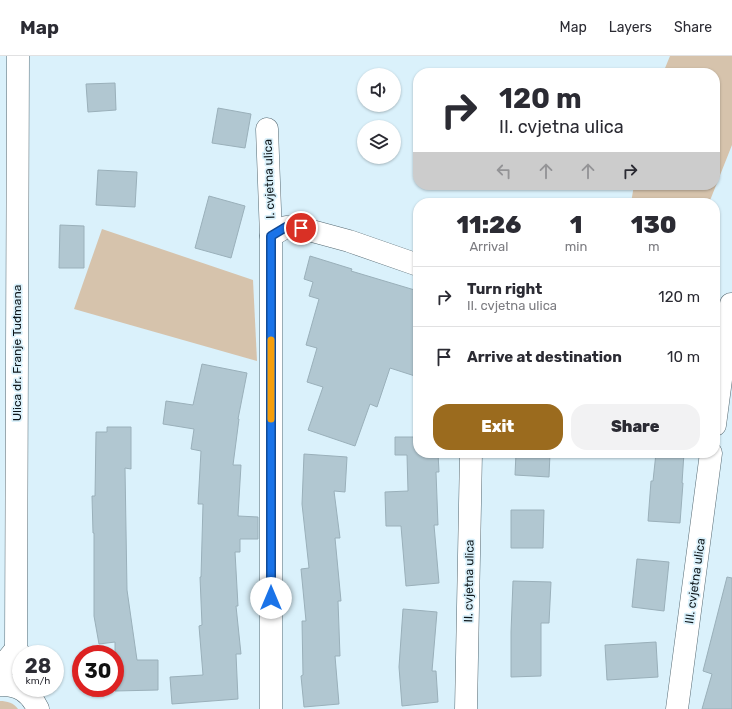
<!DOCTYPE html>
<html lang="en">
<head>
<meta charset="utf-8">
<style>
	body { margin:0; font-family:Rubik,sans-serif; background:#f2f2f3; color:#2b2b33; height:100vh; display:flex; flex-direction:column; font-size:15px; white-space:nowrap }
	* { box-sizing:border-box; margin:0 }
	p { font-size:13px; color:#7c7c81 }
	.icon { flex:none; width:22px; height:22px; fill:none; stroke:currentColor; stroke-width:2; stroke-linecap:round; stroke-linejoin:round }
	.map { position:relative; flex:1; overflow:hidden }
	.details { position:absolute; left:413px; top:142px; width:307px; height:260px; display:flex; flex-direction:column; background:#fff; border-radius:16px; box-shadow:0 1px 3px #0004 }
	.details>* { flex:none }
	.guide { position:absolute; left:413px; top:12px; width:307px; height:122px; border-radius:16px; box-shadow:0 1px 3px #0004; background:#fff; color:#2b2b33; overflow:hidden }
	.buttons { position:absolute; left:357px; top:12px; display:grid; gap:8px }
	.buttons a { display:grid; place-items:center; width:44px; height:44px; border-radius:50%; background:#fff; box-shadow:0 1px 3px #0004; font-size:20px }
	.speed { position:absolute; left:12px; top:589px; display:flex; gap:8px; font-size:20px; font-weight:700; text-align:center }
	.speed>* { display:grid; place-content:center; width:52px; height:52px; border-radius:50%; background:#fff; box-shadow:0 1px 3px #0004; line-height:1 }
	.speed small { font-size:10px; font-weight:400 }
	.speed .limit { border:6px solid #d22; background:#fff; color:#111 }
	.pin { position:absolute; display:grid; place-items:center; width:34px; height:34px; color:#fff; margin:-17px; border:2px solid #fff; border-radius:50%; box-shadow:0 1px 4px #0007 }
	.me { position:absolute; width:44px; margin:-22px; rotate:0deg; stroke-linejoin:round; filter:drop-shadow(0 0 3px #0008) }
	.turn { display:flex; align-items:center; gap:14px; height:84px; padding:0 20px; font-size:18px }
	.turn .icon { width:52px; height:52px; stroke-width:2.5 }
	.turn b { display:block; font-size:28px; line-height:34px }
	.lanes { display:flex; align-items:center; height:38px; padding:0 20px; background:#0003; justify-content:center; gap:20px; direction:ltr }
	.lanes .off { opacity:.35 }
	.eta { display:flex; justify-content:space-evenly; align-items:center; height:68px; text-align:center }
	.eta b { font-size:24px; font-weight:800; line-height:28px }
	.primary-button { display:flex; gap:8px; margin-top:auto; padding:8px 20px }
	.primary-button a { flex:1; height:46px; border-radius:16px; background:#9b6b1e; color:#fff; font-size:16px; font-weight:800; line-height:46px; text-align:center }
	.primary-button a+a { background:#f2f2f3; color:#2b2b33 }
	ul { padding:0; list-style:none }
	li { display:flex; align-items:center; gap:12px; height:60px; padding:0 20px; border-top:1px solid #e1e1e2 }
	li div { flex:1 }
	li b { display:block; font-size:15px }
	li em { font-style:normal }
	header { display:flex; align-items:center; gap:24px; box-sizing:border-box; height:56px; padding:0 20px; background:#fff; border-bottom:1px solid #e1e1e2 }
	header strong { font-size:19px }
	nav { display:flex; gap:22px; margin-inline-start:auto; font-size:14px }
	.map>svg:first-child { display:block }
</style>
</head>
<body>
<header>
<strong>Map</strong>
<nav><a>Map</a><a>Layers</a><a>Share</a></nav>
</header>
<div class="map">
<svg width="732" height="653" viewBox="0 0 732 653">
	<rect width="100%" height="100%" fill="#daf1fb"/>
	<g fill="#d6c3ac">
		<polygon points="670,0 732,0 732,89 709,147 631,147 634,129 715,129 715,17 663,17"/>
		<polygon points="102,173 253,224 257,305 74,253"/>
		<path d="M 0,645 C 7,645 14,647 18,653 L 0,653 Z"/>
	</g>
	<g fill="#b1c7d1" stroke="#9ab0ba">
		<polygon points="115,27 116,54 88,56 86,28"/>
		<polygon points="218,52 251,58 245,92 212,87"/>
		<polygon points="98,114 137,116 135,151 96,149"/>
		<polygon points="209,140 245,150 231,202 195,192"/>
		<polygon points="60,169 84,170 84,212 59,212"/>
		<polygon points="310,200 352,213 351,215 418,235 418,321 390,312 377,351 370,348 355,390 308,374 323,331 307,326 317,292 306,289 319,243 309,240 313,226 304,223"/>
		<polygon points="202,308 247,317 238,363 239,363 233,409 241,409 238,460 258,461 258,483 240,483 240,496 235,496 238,550 236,550 241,598 236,598 238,643 172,648 170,621 203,619 199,570 202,569 200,521 201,521 203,448 198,448 201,395 191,393 194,373 163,368 166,345 193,349"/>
		<polygon points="107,371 131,371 131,413 125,412 127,534 137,604 158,604 158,634 115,635 115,586 99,588 94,560 94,477 93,477 92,440 95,440 96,376 107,376"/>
		<polygon points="395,381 418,381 418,397 438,397 439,416 436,416 438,469 434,469 439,527 406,530 401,470 386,470 385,436 408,435 407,399 395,399"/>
		<polygon points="516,397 550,397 549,421 515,419"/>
		<polygon points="656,397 684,397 682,427 683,427 680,467 648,465 651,425 653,425"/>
		<polygon points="304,398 347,401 345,436 334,435 340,482 335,482 341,545 338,545 340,600 335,600 339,648 304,651 301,620 303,619 302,565 306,565 301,513 309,512 302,448"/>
		<polygon points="511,454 544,454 543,492 511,492"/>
		<polygon points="637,503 669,506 664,555 632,551"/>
		<polygon points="727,521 732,522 732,653 702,653 712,618 703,615"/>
		<polygon points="513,525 551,526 549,567 541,567 541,620 511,621 511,576"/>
		<polygon points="403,553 437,556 432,615 436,615 438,646 402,650 399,611"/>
		<polygon points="656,586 658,621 607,624 605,589"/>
	</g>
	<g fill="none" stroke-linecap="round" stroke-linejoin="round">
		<g stroke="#566a73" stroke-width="23">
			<g id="minor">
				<polyline points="267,73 271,180 271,653"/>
				<polyline points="271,180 286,171 301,172 349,185 418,209"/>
				<polyline points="715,369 731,248"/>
				<polyline points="466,653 471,397"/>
				<polyline points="677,653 711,397"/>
			</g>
		</g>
		<g stroke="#566a73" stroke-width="23">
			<g id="secondary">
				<polyline points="18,0 16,593 21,600"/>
				<polyline points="0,620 7,604 16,593"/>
				<path d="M 0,629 C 18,628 30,636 38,653"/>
			</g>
		</g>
		<use href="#minor" stroke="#fff" stroke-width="22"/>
		<use href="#secondary" stroke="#fff" stroke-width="22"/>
	</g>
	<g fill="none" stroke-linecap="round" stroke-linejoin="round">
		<g stroke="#114b97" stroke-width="10">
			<polyline id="route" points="271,542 271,180 286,171 301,172"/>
		</g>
		<use href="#route" stroke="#1a73e8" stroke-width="7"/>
		<polyline stroke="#f59e0b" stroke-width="7" points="271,284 271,363"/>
	</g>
	<g text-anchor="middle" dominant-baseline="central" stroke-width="3.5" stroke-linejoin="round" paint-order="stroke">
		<g font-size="12" fill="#0d1519" stroke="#daf1fb">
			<text transform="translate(269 123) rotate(-92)">I. cvjetna ulica</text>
			<text transform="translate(17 297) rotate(-90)">Ulica dr. Franje Tuđmana</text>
			<text transform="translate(469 525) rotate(-89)">II. cvjetna ulica</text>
			<text transform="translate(695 525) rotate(-82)">III. cvjetna ulica</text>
		</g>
	</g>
</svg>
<div class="buttons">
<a><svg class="icon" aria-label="sound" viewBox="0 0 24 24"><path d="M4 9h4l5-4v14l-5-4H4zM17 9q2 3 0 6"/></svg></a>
<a><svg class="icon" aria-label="layers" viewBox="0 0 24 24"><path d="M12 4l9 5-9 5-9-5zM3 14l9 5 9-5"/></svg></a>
</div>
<div class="speed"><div>28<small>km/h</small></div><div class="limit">30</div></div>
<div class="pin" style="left:301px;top:172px;background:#d93025"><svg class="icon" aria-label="arrive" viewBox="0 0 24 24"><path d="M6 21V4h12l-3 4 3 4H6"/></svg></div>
<svg class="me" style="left:271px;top:542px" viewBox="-20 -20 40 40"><circle r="19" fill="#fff"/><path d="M0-13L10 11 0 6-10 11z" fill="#1a73e8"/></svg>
<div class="guide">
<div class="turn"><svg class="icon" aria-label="right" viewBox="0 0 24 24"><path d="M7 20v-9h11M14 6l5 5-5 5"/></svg><div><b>120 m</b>II. cvjetna ulica</div></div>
<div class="lanes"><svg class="icon off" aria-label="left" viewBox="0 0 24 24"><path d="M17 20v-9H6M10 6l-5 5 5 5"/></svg><svg class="icon off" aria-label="ahead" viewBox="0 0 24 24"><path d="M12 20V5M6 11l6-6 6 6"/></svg><svg class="icon off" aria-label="ahead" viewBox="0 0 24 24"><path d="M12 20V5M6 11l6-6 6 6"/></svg><svg class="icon" aria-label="right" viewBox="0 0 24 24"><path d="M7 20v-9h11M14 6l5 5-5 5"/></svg></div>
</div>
<section class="details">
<div class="eta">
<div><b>11:26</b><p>Arrival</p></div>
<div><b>1</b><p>min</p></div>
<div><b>130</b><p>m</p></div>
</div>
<ul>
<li><svg class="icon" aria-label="right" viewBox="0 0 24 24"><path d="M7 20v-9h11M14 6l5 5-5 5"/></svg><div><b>Turn right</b><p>II. cvjetna ulica</p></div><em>120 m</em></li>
<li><svg class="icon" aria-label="arrive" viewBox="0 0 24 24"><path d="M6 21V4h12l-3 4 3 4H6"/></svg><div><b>Arrive at destination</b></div><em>10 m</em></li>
</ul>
<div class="primary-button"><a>Exit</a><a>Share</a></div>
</section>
</div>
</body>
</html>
